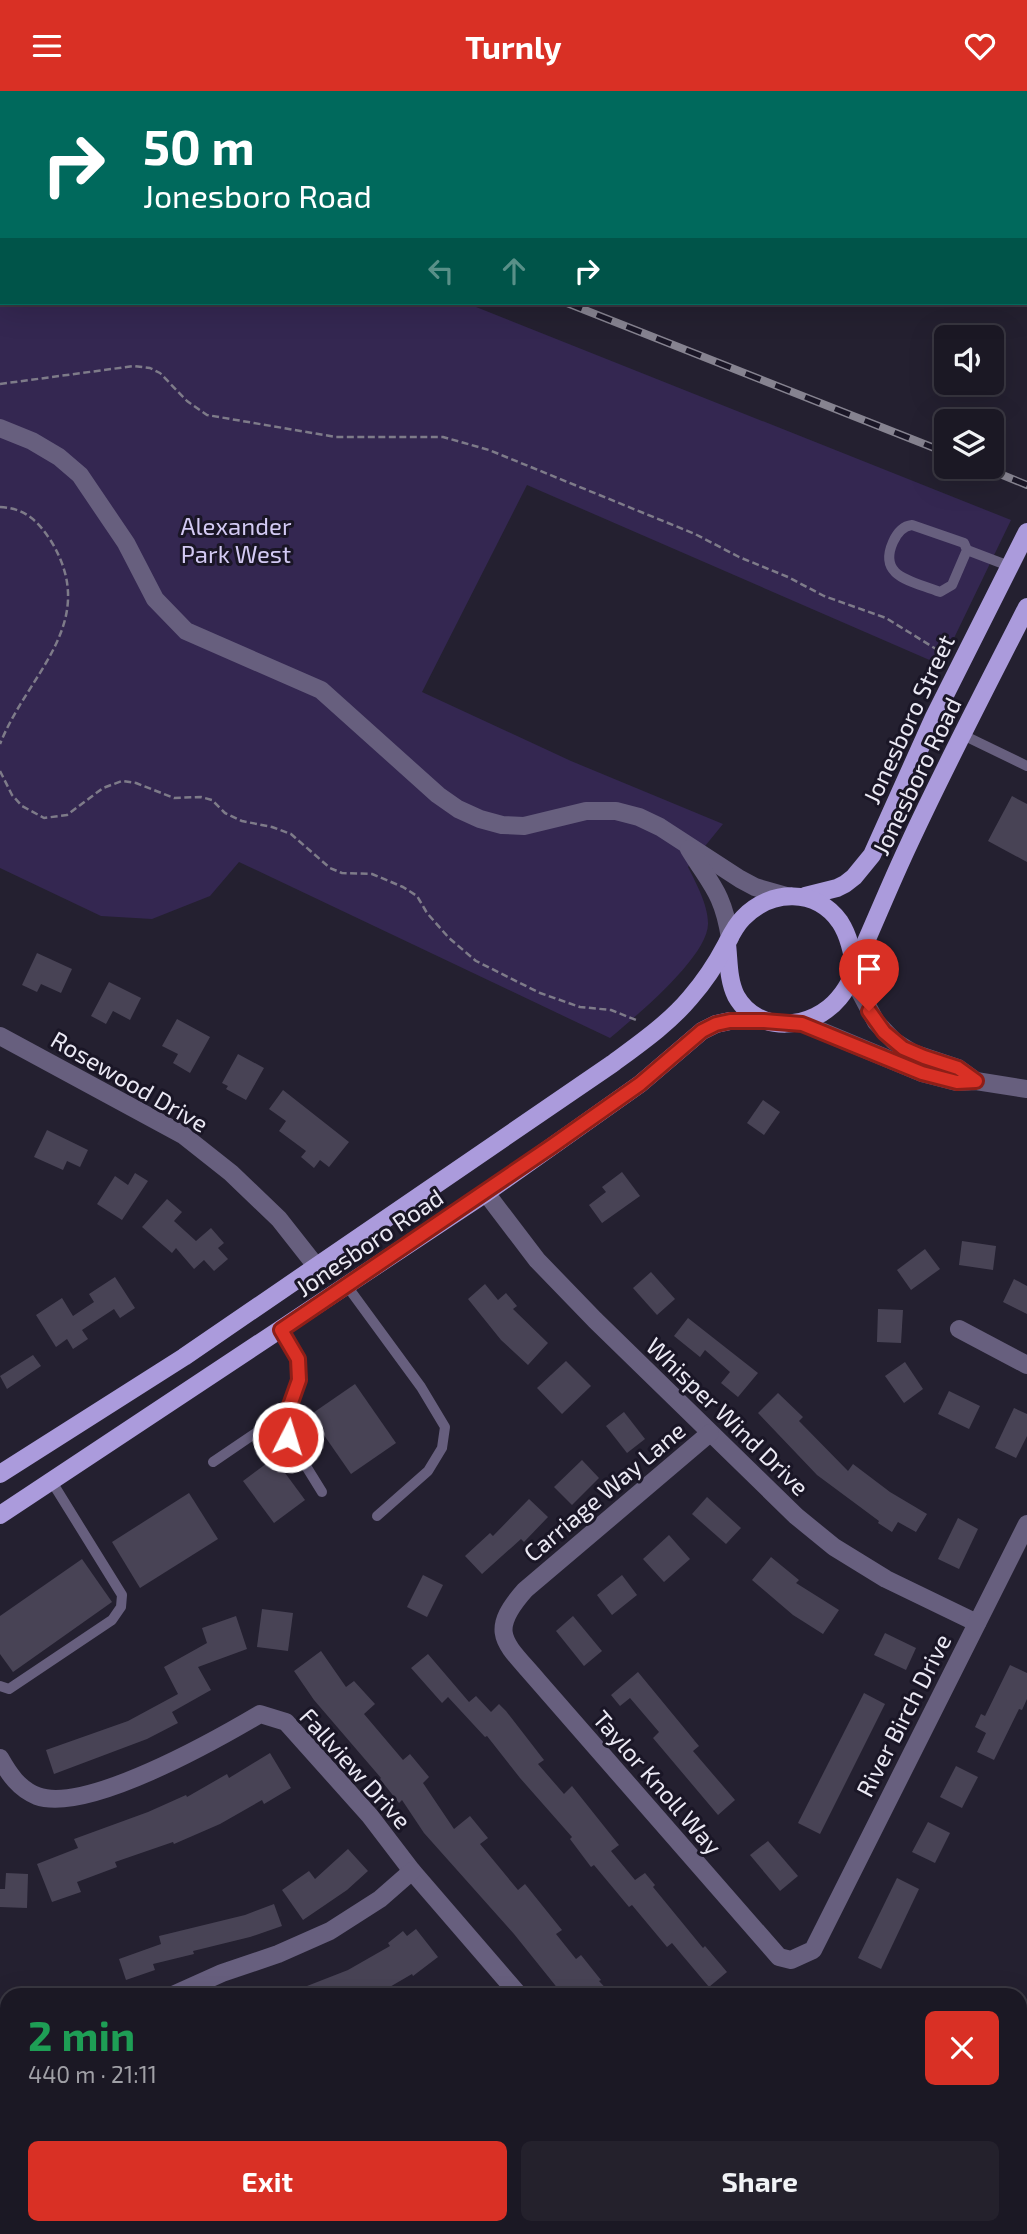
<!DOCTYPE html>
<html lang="en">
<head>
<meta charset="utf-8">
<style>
	body { margin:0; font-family:"Exo 2",sans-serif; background:#24212c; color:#f1f3f6; height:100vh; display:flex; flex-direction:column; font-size:26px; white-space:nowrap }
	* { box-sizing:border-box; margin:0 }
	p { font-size:23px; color:#a0a0a6 }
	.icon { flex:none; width:38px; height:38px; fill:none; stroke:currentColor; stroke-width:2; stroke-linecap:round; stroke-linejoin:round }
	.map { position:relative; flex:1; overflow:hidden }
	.details { position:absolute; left:0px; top:1897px; width:1027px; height:247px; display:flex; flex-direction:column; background:#1b1824; border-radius:21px 21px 0 0; box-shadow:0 7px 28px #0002,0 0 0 2px #393741 }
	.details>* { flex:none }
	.top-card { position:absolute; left:0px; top:0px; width:1027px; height:214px; box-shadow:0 7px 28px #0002,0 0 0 2px #393741; background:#00695c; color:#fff; overflow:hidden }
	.buttons { position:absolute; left:934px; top:234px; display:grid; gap:14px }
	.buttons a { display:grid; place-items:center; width:70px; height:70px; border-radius:10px; background:#1b1824; box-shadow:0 7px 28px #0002,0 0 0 2px #393741; font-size:35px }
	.pin { position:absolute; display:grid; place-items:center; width:60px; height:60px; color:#fff; margin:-72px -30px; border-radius:50% 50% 50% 0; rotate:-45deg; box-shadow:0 0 7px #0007 }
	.pin .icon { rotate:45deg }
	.me { position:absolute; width:77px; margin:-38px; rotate:5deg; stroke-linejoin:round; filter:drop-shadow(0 0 5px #0008) }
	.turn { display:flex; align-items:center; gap:24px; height:147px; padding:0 28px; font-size:32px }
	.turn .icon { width:91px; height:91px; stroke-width:2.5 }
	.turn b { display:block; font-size:49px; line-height:60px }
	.lanes { display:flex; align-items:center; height:66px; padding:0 28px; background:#0003; justify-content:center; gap:35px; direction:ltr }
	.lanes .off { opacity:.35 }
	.round { display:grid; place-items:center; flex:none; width:74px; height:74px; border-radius:10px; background:#24212c }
	.head { display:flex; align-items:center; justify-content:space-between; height:119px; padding:0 28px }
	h1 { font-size:42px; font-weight:700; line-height:52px; color:#1e9e55 }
	.cta { display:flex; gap:14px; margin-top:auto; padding:14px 28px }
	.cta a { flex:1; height:80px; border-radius:10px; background:#d93025; color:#fff; font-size:28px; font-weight:700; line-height:80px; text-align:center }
	.cta a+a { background:#24212c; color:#f1f3f6 }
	header { display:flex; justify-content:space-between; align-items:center; height:91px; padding:0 28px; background:#d93025; color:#fff; font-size:32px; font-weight:700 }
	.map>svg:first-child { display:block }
</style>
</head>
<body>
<header><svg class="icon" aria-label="menu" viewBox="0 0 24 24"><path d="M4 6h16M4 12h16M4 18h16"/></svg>Turnly<svg class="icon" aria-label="heart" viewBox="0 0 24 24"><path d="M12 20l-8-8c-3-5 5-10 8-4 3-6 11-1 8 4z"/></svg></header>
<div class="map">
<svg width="1027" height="2143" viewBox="0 0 1027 2143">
	<rect width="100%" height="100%" fill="#242030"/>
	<path fill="#342751" d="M 0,57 L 2,212 L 466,212 L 1011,429 L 941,574 L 527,394 L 422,601 L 571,670 L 723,733 L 688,776 C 696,792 708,814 708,832 C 709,865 635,926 610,947 L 239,771 L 210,805 L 152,828 L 101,825 L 0,777 Z"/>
	<g fill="#484355">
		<polygon points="1012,705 1027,713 1027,771 988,750"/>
		<polygon points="37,862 72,878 61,902 41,893 37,901 22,894"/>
		<polygon points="109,891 141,907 130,929 113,920 106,933 91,925"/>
		<polygon points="177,928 210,946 190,982 173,972 178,963 162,955"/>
		<polygon points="238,963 264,977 246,1009 226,998 228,995 222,992"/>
		<polygon points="283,999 349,1051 329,1076 320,1069 314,1077 301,1066 306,1060 279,1040 286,1030 269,1018"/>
		<polygon points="763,1009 780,1021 764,1044 747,1032"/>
		<polygon points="47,1039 88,1059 80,1076 67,1070 63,1079 34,1066"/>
		<polygon points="622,1081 640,1105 602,1132 589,1114 606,1101 602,1096"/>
		<polygon points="135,1082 148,1090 122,1129 97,1113 115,1085 128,1094"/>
		<polygon points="167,1108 182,1121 174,1130 196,1150 211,1137 224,1152 218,1157 228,1168 214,1180 204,1169 194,1178 176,1157 172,1162 142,1136"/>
		<polygon points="962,1150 996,1155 993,1179 959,1174"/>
		<polygon points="925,1158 940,1178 911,1199 897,1179"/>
		<polygon points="651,1181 675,1208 657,1224 633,1197"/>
		<polygon points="115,1186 135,1217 120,1227 114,1218 82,1239 88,1248 73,1258 67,1248 56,1256 36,1224 62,1207 73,1225 94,1211 89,1203"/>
		<polygon points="1014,1188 1027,1195 1027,1223 1003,1211"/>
		<polygon points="485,1193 498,1209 506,1202 517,1215 513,1218 548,1252 528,1274 501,1249 468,1208"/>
		<polygon points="878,1218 903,1219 901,1252 877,1251"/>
		<polygon points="688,1227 758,1282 738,1306 721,1292 730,1281 705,1259 700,1266 674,1245"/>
		<polygon points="33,1264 41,1275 7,1298 0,1285"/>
		<polygon points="566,1270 591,1295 562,1323 537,1297"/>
		<polygon points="905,1271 923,1298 904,1312 885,1285"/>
		<polygon points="355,1293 396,1352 351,1383 310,1324"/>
		<polygon points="949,1300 980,1315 969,1338 938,1323"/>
		<polygon points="778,1302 803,1326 799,1330 848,1380 853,1373 890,1401 927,1423 916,1441 898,1431 892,1441 878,1432 879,1430 817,1384 758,1322"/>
		<polygon points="1014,1317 1027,1323 1027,1345 1016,1367 995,1357"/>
		<polygon points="624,1321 645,1348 627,1362 606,1335"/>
		<polygon points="274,1367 305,1409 274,1432 243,1390"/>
		<polygon points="582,1369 599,1387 572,1414 554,1396"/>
		<polygon points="189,1402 218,1448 140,1497 112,1451"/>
		<polygon points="707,1406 741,1437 726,1453 692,1423"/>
		<polygon points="529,1408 548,1426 524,1451 521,1448 482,1483 465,1465 490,1442 493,1445"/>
		<polygon points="958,1427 978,1438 959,1478 938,1468"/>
		<polygon points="669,1444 690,1468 664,1491 643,1468"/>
		<polygon points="771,1466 799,1489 796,1492 839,1519 823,1543 793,1524 752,1489"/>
		<polygon points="82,1468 112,1511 13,1581 0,1563 0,1525"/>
		<polygon points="423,1484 443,1494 427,1526 407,1516"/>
		<polygon points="622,1484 637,1504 612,1524 597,1504"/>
		<polygon points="262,1518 293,1522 288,1560 257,1556"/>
		<polygon points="236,1525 247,1558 198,1576 211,1599 172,1621 178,1632 147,1648 54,1683 46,1659 128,1630 178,1603 164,1576 207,1552 202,1537"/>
		<polygon points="573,1525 602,1560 584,1575 556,1540"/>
		<polygon points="885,1542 916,1557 906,1579 874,1564"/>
		<polygon points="321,1560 346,1596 354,1590 375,1613 364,1623 403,1669 410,1663 429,1686 423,1692 454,1738 470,1725 488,1747 480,1753 518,1799 525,1793 562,1839 556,1843 576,1868 581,1864 601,1889 599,1890 612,1904 563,1904 514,1843 424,1742 402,1709 399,1712 380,1688 381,1687 314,1609 294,1580"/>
		<polygon points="428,1563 469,1611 476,1605 491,1621 499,1613 506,1620 544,1669 538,1673 564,1703 572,1695 619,1754 611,1760 635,1789 645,1782 655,1794 653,1796 703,1857 705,1855 727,1881 709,1896 672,1852 667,1856 632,1814 629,1816 594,1774 591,1776 570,1748 572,1746 520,1687 487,1645 485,1646 448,1606 442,1612 411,1577"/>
		<polygon points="1010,1574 1027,1582 1027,1608 1022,1619 1019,1618 994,1669 977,1661 986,1642 975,1636 981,1623 985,1625"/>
		<polygon points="638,1581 699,1655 693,1660 735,1709 718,1724 653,1647 659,1641 630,1607 620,1615 611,1604"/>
		<polygon points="864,1602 885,1613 820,1743 798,1732"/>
		<polygon points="270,1662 291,1697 264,1713 262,1709 220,1733 174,1753 173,1751 115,1771 117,1776 77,1791 81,1801 52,1811 37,1773 78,1757 74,1748 148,1721 186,1704 187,1706 227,1683 229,1687"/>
		<polygon points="956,1675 978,1686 962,1717 940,1706"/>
		<polygon points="928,1731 950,1742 935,1772 912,1761"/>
		<polygon points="768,1750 798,1785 780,1800 750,1764"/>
		<polygon points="348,1758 368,1780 347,1799 303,1829 282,1799 309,1780 315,1788"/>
		<polygon points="6,1782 28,1783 27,1817 0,1816 0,1798 5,1798"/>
		<polygon points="897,1787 919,1798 881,1878 858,1867"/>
		<polygon points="274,1813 282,1835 250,1846 193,1860 194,1863 153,1873 155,1879 126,1889 119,1868 161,1853 159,1845 245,1824"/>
		<polygon points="416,1838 438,1866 413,1885 412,1883 376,1904 284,1904 348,1879 390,1855 388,1852 403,1840 407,1845"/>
	</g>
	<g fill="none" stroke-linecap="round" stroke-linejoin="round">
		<g stroke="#7e7b89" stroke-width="2.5" stroke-dasharray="7 3.5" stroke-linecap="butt">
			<polyline points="0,293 134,275 150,277 160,282 187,310 207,324 336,346 443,346 489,359 695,443 739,466 788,486 824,505 886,527 936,558 948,563"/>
			<path d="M 0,416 C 25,417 38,430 51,450 C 101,532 28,582 0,653"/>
			<polyline points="0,680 12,704 22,715 44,727 67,724 103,697 122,690 136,692 174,707 201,706 212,709 225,722 242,730 272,736 291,743 330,777 342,782 372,783 403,796 417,805 427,822 449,847 476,870 540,902 580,916 611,919 636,929"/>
		</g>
		<g stroke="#675f7e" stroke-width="10">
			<path d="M 967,459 L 964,452 L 912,434 C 903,435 897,442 893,451 C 877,487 914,490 940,501 L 952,494 L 967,459 L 1009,475"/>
			<polyline points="963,644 1027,675"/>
			<polyline points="347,1195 421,1296 445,1336 442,1357 428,1380 377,1425"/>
			<polyline points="281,1239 298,1268 299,1289 288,1320 288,1346 322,1401"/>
			<polyline points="213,1371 288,1320"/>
			<polyline points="0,1595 9,1598 15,1594 112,1529 121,1516 122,1504 52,1391"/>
		</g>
		<g stroke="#675f7e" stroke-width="18">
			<polyline points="1026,87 1027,87"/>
			<polyline points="0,337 32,350 59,366 80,384 126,452 155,508 186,540 321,599 438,704 458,718 480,728 502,734 524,735 586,720 616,720 639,726 660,736 740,788 755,796 786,805"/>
			<path d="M 689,758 C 711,794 723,802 730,847"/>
			<polyline points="852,886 876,931 894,950 913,962 958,977 976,990"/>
			<polyline points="802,932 922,982 957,991 976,990 1027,998"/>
			<polyline points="0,945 183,1044 231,1082 279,1128 316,1175"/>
			<polyline points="486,1102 537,1169 595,1229 796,1425 834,1456 886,1488 977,1532"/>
			<polyline points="959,1238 1027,1274"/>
			<path d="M 710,1342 L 525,1499 C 486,1543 506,1552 538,1590 L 779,1866 L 791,1869 L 813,1859 L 1027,1433"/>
			<path d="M 0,1667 C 9,1683 19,1698 37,1705 C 86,1723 216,1649 260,1623 L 286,1631 L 370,1725 L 412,1780 L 519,1904"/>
			<polyline points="173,1904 222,1882 278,1863 330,1840 380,1808 412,1780"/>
			<polyline points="1020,2114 1027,2102"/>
			<polyline points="0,2126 7,2133"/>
			<polyline points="225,2143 232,2137"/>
			<polyline points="1003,2143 1007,2137"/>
		</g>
		<g stroke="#ab9bdc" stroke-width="18">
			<polyline points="805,805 837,797 845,793 854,786 872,764 934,626 1027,441"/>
			<path d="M 727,853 C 729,870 728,889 736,905 C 758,944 813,939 839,907 C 852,892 857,873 864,855 C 879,821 893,787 909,753 C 946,673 987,595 1027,516"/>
			<path d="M 0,1383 L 184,1266 L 612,973 C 639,953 668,933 690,907 C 704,891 716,873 726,854 C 731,844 735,835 743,827 C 771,798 816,797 840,831 C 849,845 852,861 855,877"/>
			<polyline points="0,1424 486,1102 640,993 702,940 716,933 730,930 764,930"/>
		</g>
		<g stroke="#868390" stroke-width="8">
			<g id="rail">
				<polyline points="0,25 2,26"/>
				<polyline points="567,212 947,362"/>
				<polyline points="983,376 1027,394"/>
			</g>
		</g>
		<use href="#rail" stroke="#1a1626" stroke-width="5" stroke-dasharray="16" stroke-linecap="butt"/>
	</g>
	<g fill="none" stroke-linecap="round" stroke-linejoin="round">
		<g stroke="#8d1f18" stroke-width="18">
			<polyline id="route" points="288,1346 288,1320 299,1289 298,1268 281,1239 552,1055 640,993 702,940 716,933 730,930 764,930 802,933 922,982 957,991 976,990 958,977 924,966 903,957 884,941 869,920"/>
		</g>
		<use href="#route" stroke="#d93025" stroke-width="12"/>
	</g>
	<g text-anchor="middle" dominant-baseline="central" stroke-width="6" stroke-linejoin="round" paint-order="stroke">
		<g font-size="24" fill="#d3caf3" stroke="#1a1626">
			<text x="236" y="434">Alexander<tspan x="236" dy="28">Park West</tspan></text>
		</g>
		<g font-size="24" fill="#ebe9f4" stroke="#1a1626">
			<text transform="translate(908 628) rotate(-65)">Jonesboro Street</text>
			<text transform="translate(916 685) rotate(-64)">Jonesboro Road</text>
			<text transform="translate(130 990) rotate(30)">Rosewood Drive</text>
			<text transform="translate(369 1151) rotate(-34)">Jonesboro Road</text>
			<text transform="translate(728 1325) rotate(44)">Whisper Wind Drive</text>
			<text transform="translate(604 1400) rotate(-40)">Carriage Way Lane</text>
			<text transform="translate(903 1624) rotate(-63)">River Birch Drive</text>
			<text transform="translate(356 1677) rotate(48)">Fallview Drive</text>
			<text transform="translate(658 1691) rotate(49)">Taylor Knoll Way</text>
		</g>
	</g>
</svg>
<div class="buttons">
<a><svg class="icon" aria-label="sound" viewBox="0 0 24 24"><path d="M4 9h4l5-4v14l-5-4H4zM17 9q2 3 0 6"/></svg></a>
<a><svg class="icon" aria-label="layers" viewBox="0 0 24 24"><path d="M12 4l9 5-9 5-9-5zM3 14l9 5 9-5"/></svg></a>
</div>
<div class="pin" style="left:869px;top:920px;background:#d93025"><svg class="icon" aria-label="arrive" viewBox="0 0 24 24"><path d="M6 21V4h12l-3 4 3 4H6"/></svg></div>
<svg class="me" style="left:288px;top:1346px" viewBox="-20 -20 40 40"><circle r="17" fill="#d93025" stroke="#fff" stroke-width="3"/><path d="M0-11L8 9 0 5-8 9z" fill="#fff"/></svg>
<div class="top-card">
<div class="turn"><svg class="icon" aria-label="right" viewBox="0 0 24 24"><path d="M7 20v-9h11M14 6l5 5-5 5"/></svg><div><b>50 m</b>Jonesboro Road</div></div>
<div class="lanes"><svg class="icon off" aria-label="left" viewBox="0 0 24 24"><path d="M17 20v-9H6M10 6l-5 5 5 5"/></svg><svg class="icon off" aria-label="ahead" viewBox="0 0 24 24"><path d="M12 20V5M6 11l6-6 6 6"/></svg><svg class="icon" aria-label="right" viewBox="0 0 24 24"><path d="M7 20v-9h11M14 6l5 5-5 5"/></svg></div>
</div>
<section class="details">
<div class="head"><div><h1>2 min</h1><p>440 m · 21:11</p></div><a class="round" style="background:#d93025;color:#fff"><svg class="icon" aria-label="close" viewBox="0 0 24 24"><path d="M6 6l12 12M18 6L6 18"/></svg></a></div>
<div class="cta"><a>Exit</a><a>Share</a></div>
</section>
</div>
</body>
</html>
